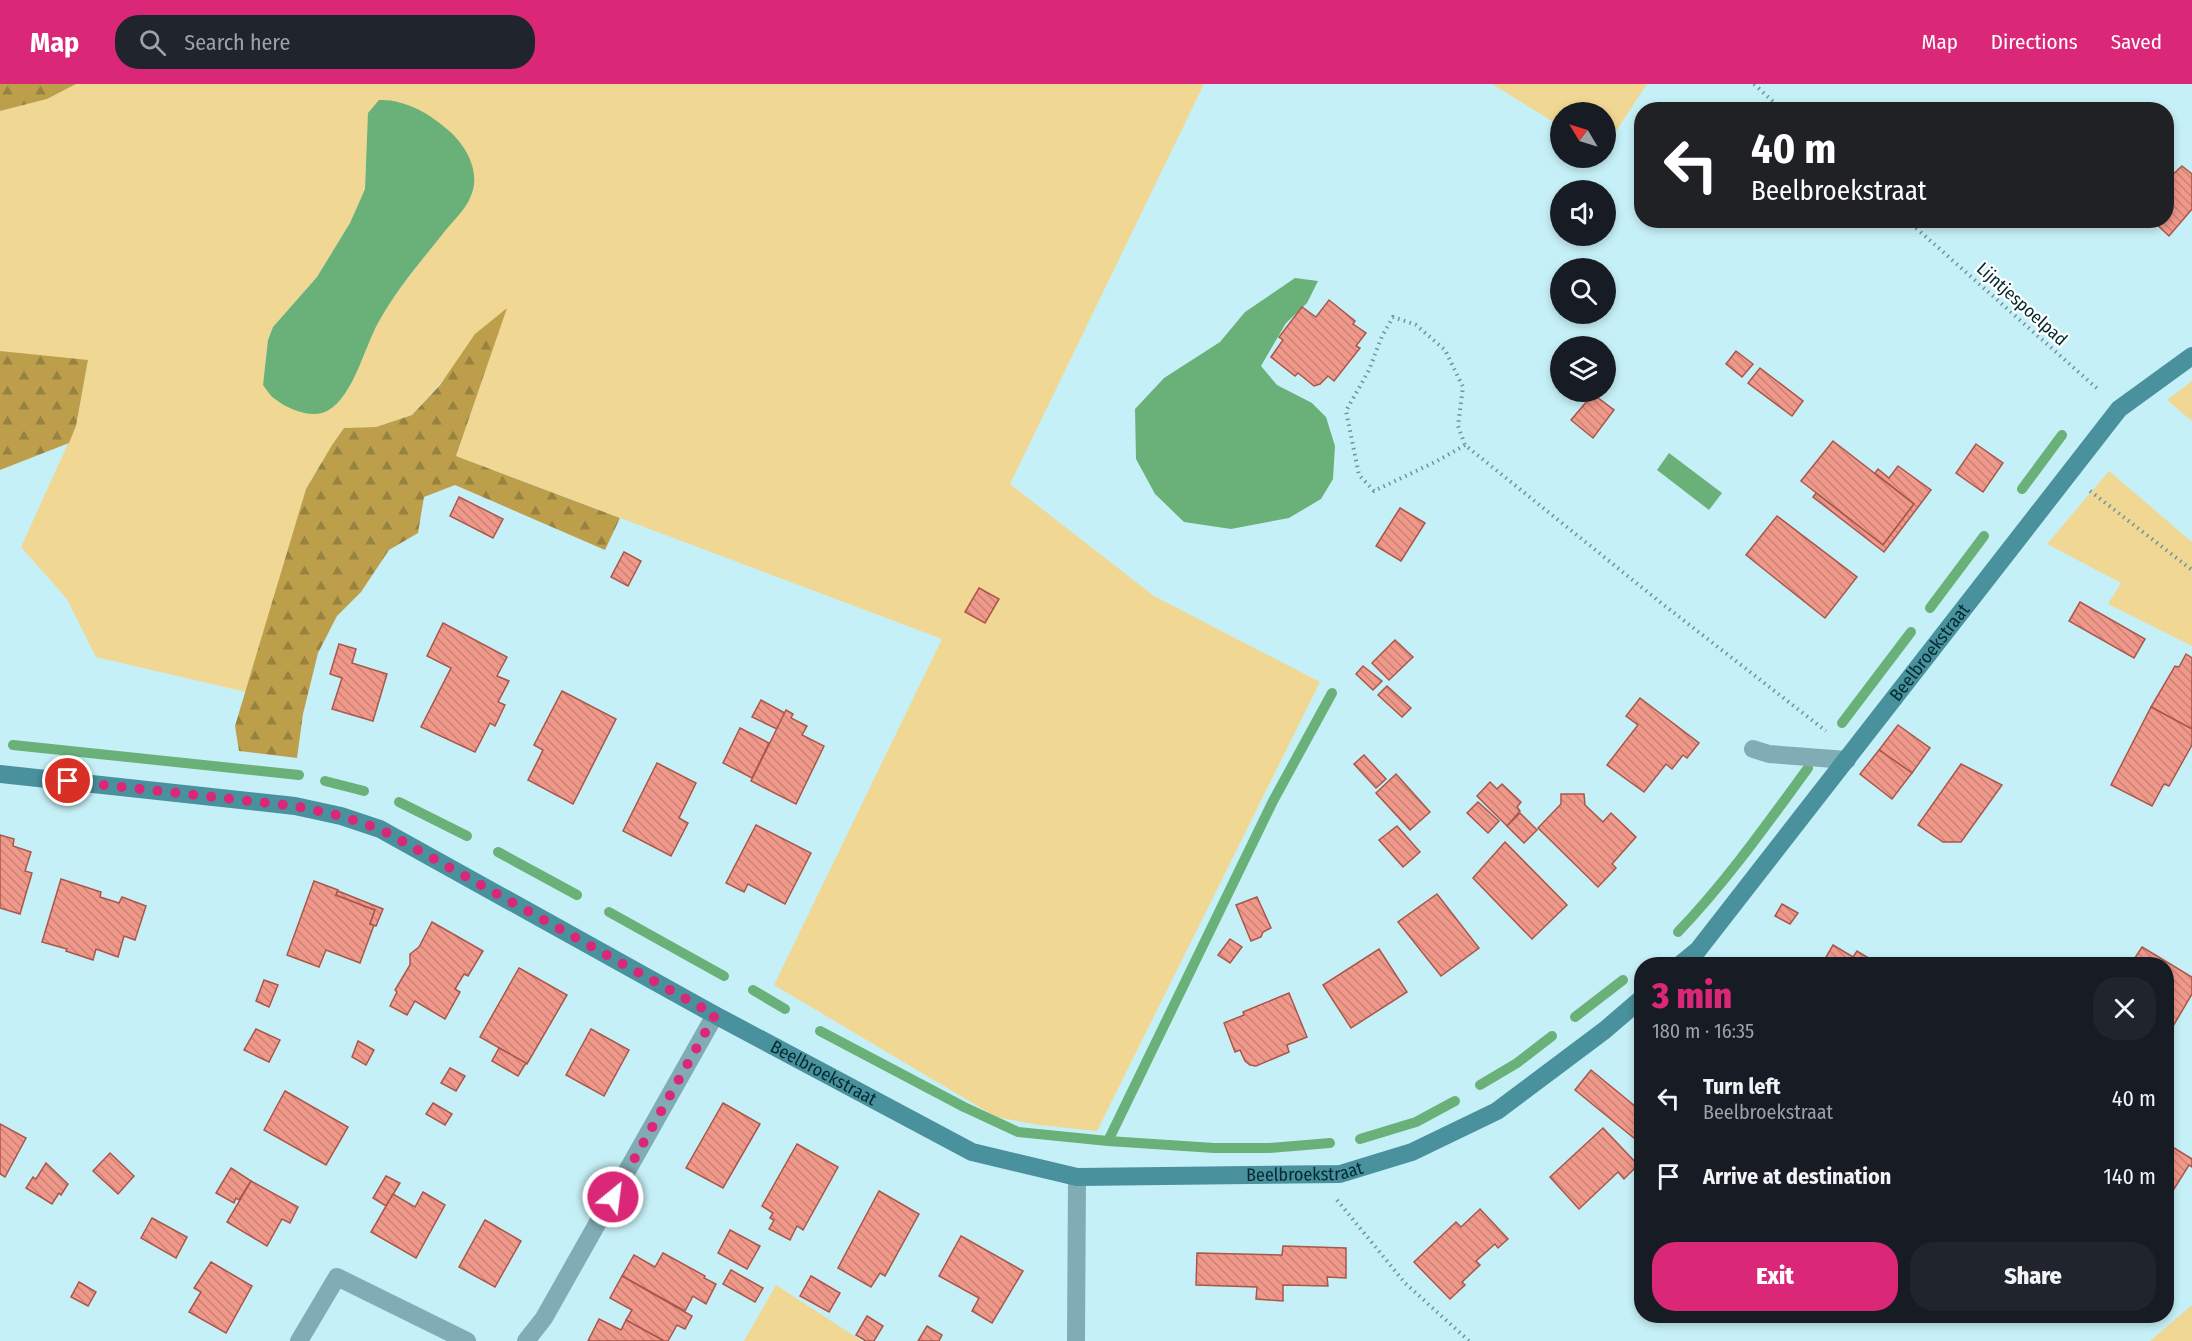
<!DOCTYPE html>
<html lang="en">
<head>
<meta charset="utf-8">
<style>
	body { margin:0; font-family:"Fira Sans Condensed",sans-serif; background:#20242c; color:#f1f3f6; height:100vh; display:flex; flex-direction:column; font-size:22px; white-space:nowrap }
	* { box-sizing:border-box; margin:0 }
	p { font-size:20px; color:#9ea1a6 }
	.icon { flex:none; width:33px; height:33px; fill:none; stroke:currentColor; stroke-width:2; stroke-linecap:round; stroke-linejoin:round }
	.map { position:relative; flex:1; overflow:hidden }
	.panel { position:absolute; left:1634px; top:873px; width:540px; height:366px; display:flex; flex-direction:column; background:#171b24; border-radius:24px; box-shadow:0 3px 9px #0003 }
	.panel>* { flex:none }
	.top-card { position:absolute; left:1634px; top:18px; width:540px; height:126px; border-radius:24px; box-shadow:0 3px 9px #0003; background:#202124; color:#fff; overflow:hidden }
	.needle { width:39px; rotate:308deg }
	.controls { position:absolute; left:1550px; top:18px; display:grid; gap:12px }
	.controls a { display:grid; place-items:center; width:66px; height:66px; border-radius:50%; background:#171b24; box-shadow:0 3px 9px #0003; font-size:30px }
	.pin { position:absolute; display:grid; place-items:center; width:51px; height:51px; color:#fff; margin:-26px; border:3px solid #fff; border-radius:50%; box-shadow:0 2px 6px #0007 }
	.me { position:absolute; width:66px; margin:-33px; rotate:29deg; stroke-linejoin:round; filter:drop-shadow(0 0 4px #0008) }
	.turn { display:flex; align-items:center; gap:21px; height:126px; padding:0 18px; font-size:27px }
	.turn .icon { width:78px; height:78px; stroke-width:2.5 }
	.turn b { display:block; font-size:42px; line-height:51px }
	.round { display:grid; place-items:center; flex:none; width:63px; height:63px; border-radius:24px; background:#20242c }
	.headline { display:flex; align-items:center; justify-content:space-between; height:102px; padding:0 18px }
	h1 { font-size:36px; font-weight:800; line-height:45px; color:#db2777 }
	.primary-button { display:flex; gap:12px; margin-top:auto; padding:12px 18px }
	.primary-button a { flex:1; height:69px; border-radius:24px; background:#db2777; color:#fff; font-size:24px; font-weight:800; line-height:69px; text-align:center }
	.primary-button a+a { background:#20242c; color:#f1f3f6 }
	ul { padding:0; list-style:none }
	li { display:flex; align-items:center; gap:18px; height:78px; padding:0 18px }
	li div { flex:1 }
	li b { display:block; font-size:22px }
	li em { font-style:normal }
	header { display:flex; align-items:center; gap:36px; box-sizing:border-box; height:84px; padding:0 30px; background:#db2777; color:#fff }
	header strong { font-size:28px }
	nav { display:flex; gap:33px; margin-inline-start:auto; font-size:21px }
	.search { width:420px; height:54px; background:#20242c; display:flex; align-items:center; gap:15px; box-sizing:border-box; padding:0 21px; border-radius:24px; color:#9ea1a6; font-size:22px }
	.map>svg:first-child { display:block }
</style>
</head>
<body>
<header>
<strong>Map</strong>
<div class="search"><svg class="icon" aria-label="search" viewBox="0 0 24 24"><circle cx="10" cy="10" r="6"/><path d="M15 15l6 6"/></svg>Search here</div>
<nav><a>Map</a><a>Directions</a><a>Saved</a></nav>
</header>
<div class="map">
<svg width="2192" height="1257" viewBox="0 0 2192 1257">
	<defs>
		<pattern id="forest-firs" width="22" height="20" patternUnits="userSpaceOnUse" patternTransform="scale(1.5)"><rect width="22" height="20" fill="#bd9f4b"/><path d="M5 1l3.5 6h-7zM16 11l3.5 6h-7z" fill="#97823f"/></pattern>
		<pattern id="building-back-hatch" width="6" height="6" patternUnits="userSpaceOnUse" patternTransform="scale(1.5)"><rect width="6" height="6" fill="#f0988a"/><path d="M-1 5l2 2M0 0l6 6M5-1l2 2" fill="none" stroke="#cc8377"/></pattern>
	</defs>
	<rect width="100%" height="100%" fill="#c6f0f7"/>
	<g fill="#f0d793" fill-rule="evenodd">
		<path d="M 76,0 L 1204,0 L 1010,400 L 1154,512 L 1320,598 L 1097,1047 L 1039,1041 L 996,1033 L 774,901 L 942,555 L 456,372 L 506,225 L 412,331 L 376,343 L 344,344 L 332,361 L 306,405 L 246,608 L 96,573 L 67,515 L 21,463 L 76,342 L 88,277 L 0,267 L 0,27 L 47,15 ZM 366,72 L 417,182 C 403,201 388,219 377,240 C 362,269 346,345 300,327 C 283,320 274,316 263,301 L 268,256 L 273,243 L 317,193 L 350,139 L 365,105 Z"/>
		<polygon points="1492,0 1647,0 1605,64 1605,28 1560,28 1560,42"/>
		<polygon points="2192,297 2192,337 2167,316"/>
		<polygon points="2109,387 2192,458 2192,562 2108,520 2121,499 2047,460"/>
		<polygon points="776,1201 862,1257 744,1257"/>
		<polygon points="2192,1221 2192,1257 2150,1257"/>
	</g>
	<g fill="url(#forest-firs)">
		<polygon points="0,0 76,0 47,15 0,27"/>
		<polygon points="507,224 456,372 620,434 605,466 455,401 424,413 418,449 389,466 361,508 337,532 318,569 303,630 297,674 239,667 235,642 306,405 332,361 344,344 376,343 412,331 440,301 475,250"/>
		<polygon points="0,267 88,276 76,342 69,359 0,386"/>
	</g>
	<g fill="#6ab179">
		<path d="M 379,16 C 404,15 429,29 448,46 C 467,62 482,90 470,114 C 465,126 453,137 445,147 C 422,176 396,206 378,239 C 364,264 351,321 322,329 C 307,333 286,324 275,315 C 270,312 267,306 263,301 L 268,256 L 273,243 L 317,193 L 350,139 L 365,105 L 368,29 Z"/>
		<polygon points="1295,194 1318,197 1307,219 1286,239 1261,282 1277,301 1312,319 1326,333 1335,362 1333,395 1321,415 1289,434 1231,445 1184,438 1155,410 1136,375 1135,325 1164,294 1220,258 1245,228"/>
		<polygon points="1669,369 1722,409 1709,426 1657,386"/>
	</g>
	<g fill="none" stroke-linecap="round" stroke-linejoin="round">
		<g stroke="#6ab179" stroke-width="10">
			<polyline points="2022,405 2062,351"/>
			<polyline points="1930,524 1984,452"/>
			<polyline points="1842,639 1911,548"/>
			<polyline points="13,661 299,691"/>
			<polyline points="325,697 364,707"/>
			<polyline points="399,718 467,752"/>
			<polyline points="498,768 577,811"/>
			<polyline points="609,828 724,892"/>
			<path d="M 1678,848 C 1726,798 1767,740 1808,684"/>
			<polyline points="753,906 785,925"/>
			<polyline points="1575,933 1623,896"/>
			<polyline points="820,947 964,1023 1018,1048 1108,1057 1273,717 1332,609"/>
			<polyline points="1480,1001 1517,979 1552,952"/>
			<polyline points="1360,1055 1416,1038 1455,1017"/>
			<polyline points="1108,1057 1214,1064 1269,1064 1330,1059"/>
		</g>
	</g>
	<g fill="url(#building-back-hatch)" stroke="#a9574b" stroke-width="1.5">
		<polygon points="2182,82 2192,90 2192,125 2169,152 2152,136 2166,136 2166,89 2170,93"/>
		<polygon points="1329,216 1355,237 1353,240 1366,249 1356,262 1360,264 1334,297 1328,292 1320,300 1314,302 1298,289 1295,292 1271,273 1283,256 1279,253 1302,223 1316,233"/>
		<polygon points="1736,267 1753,280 1742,293 1726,280"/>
		<polygon points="1760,284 1803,317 1792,332 1748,299"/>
		<polygon points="1593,310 1614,326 1593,354 1571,336"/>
		<polygon points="1833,357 1914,420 1883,461 1801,397"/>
		<polygon points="1976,360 2003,379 1983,408 1956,389"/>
		<polygon points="1898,382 1931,406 1884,468 1813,413 1816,409 1883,461 1914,420 1875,389 1878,385 1889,394"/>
		<polygon points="459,413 503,435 493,454 450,432"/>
		<polygon points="1400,424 1425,439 1401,477 1376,462"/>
		<polygon points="1777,432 1857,493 1825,534 1746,471"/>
		<polygon points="624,468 641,477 628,502 611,493"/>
		<polygon points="979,504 999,515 985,539 965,528"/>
		<polygon points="2080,518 2145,555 2134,574 2069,537"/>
		<polygon points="443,539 507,573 497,592 509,597 498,618 505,621 495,642 490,639 475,668 421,643 451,584 427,572"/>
		<polygon points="1395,556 1413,573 1389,596 1372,579"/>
		<polygon points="339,560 356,565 352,579 387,590 373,637 332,625 342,594 330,590"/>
		<polygon points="2186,570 2192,574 2192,645 2151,623 2175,582 2179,583"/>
		<polygon points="1363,582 1382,597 1373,606 1356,590"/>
		<polygon points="1387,602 1411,624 1402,633 1378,611"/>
		<polygon points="562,607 616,635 573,720 528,696 543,666 534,661"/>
		<polygon points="1640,614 1699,659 1687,674 1683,671 1672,685 1666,680 1644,708 1607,681 1638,641 1626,632"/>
		<polygon points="761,616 785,629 777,645 752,633"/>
		<polygon points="2151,623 2192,645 2192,661 2169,702 2164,700 2152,722 2111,701"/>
		<polygon points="786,626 793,630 791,634 807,642 802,651 824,662 796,720 751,697"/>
		<polygon points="1898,641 1930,664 1912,689 1879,666"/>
		<polygon points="740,644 769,659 752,694 723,679"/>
		<polygon points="1879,666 1912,689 1892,715 1860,690"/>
		<polygon points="1364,671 1386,695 1376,704 1354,680"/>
		<polygon points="657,679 696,699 679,734 688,739 671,772 623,747"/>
		<polygon points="1961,680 2002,701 1961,758 1943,758 1918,741"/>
		<polygon points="1396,690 1430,728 1410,746 1376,709"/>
		<polygon points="1490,698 1497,705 1502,700 1521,718 1517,723 1520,727 1507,742 1477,712"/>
		<polygon points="1561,710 1584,710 1585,721 1603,738 1611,729 1636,753 1612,780 1616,784 1598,803 1538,744 1561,720"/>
		<polygon points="1478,718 1499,737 1488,749 1467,729"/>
		<polygon points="1520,729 1537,746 1524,759 1507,742"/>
		<polygon points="756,741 811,769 785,820 748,800 744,808 726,799"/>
		<polygon points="1397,742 1420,768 1403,783 1379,756"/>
		<polygon points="0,751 14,755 13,762 31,768 25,787 32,789 20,830 0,824"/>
		<polygon points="1505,758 1567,821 1532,855 1473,794"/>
		<polygon points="61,795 101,808 100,813 119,819 122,813 146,822 135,856 124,852 118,873 96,865 93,876 66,867 67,865 42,858"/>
		<polygon points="314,797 338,806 336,811 375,826 370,840 374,841 360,879 326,866 319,883 287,871"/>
		<polygon points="338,807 383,825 376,842 370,840 375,826 336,811"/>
		<polygon points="1437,810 1479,864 1441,892 1398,838"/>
		<polygon points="1257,813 1271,844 1263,848 1261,853 1251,857 1236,821"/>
		<polygon points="1782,820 1798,829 1790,840 1775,832"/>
		<polygon points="432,838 483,867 468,892 464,890 455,905 460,908 445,935 415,917 407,931 390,922 397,908 395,906 410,881 410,870 419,863"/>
		<polygon points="1230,855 1242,863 1230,879 1218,871"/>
		<polygon points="1833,861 1853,873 1857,867 1867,873 1863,880 1822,880"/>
		<polygon points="2142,863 2192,893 2192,910 2166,954 2166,880 2131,880"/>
		<polygon points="1379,865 1407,908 1351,944 1323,901"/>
		<polygon points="519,884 567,911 527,980 480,953"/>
		<polygon points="264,896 278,901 269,923 256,917"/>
		<polygon points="1289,909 1307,953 1287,961 1289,968 1256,982 1250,981 1245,977 1240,966 1235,968 1224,939 1244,931 1243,928"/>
		<polygon points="256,945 280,956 269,978 244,966"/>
		<polygon points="591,945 629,966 604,1012 566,991"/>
		<polygon points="358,957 374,966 366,981 352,973"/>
		<polygon points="499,964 526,979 518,992 492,977"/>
		<polygon points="450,984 465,992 456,1007 441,999"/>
		<polygon points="1591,986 1641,1027 1640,1059 1575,1006"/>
		<polygon points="285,1007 348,1043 326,1081 264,1046"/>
		<polygon points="433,1019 452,1030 445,1041 426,1030"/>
		<polygon points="723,1019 760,1040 723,1104 686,1084"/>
		<polygon points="0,1040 26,1054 5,1093 0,1090"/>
		<polygon points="1603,1044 1638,1081 1624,1095 1618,1088 1579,1125 1550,1093"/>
		<polygon points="2166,1059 2192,1075 2192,1083 2189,1081 2169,1113 2166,1111"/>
		<polygon points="797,1060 838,1083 803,1146 797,1142 790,1156 769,1145 774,1136 770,1134 773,1129 762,1122"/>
		<polygon points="110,1069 134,1092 118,1110 93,1087"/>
		<polygon points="46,1079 68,1100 61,1111 59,1109 52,1120 26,1104 33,1093 36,1095"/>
		<polygon points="231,1084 251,1097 239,1116 236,1114 234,1119 216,1109"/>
		<polygon points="386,1092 400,1099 386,1122 373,1114"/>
		<polygon points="251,1097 298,1123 290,1139 282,1135 267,1162 227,1138"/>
		<polygon points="879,1107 919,1130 885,1192 880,1189 871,1203 838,1184"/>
		<polygon points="423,1108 445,1121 416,1174 371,1148 393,1110 415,1123"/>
		<polygon points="1480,1125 1508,1155 1498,1164 1495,1160 1476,1177 1480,1181 1462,1198 1465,1201 1450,1215 1414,1178 1456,1138 1461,1143"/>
		<polygon points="152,1134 187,1153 176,1174 141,1154"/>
		<polygon points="485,1136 521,1157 495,1203 459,1183"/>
		<polygon points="730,1146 760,1162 747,1185 718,1169"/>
		<polygon points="961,1152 1023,1187 992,1239 972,1227 979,1214 939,1192"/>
		<polygon points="1283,1162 1346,1164 1346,1194 1327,1193 1328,1202 1283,1201 1283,1217 1256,1215 1257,1203 1196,1201 1197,1169 1282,1171"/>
		<polygon points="663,1169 705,1192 704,1194 716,1200 706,1220 693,1212 685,1227 622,1192 634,1171 655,1183"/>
		<polygon points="211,1178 252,1202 226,1249 189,1228 201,1208 194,1204"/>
		<polygon points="731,1186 763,1204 755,1218 723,1200"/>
		<polygon points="622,1192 692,1232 685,1245 677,1241 668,1257 664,1257 626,1236 632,1226 610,1214"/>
		<polygon points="811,1192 840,1209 829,1228 800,1212"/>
		<polygon points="79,1198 96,1208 88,1222 71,1213"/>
		<polygon points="867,1232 883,1242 874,1257 866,1257 856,1251"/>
		<polygon points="599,1235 621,1246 626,1236 664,1257 588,1257"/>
		<polygon points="927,1242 942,1251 939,1257 918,1257"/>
	</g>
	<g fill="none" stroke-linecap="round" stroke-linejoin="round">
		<g stroke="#6c959c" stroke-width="4" stroke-dasharray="1.5 4.5" stroke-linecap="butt">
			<polyline points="1754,0 1782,26"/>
			<polyline points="1907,136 2100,307"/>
			<polyline points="1465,361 1437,377 1374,407 1359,391 1346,327 1369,286 1382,252 1393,233 1416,241 1445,266 1463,303 1458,342 1465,361 1660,518 1826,647"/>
			<polyline points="2090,407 2192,486"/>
			<polyline points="1337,1116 1405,1199 1469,1257"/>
		</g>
		<polyline stroke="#80adb5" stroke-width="18" points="1753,665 1769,670 1847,676"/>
		<g stroke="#80adb5" stroke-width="18">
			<polyline points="299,1257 337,1193 467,1257"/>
			<polyline points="526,1257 544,1234 715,931"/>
			<polyline points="1076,1257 1077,1093"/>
		</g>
		<g stroke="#48919d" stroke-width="18">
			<path id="s1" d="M 0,690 L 295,722 L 341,732 L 380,745 L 715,931 L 972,1068 L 1077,1093 L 1340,1090 L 1412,1068 L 1497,1027 L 1605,946 L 1641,915"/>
			<path id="s2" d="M 1681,880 L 1698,866 L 2119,325 L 2192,272"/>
		</g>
	</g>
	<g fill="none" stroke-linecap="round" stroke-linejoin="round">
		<polyline stroke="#db2777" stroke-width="10" stroke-dasharray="0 18" points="68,697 295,722 341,732 380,745 715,931 613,1113"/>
	</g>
	<g text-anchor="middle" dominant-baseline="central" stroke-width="4.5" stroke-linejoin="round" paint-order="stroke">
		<g font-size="18" fill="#022a30" stroke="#fff">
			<text transform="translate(2022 220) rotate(42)">Lijntjespoelpad</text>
			<text stroke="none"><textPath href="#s2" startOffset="399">Beelbroekstraat</textPath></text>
			<text stroke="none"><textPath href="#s1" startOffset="891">Beelbroekstraat</textPath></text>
			<text stroke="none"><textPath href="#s1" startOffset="1395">Beelbroekstraat</textPath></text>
		</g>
	</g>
</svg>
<div class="controls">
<a><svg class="needle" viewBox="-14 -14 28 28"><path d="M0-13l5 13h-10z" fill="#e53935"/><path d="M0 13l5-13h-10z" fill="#9ea1a6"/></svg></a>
<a><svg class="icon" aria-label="sound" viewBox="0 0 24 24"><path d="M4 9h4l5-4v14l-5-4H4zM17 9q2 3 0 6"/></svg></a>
<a><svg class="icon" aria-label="search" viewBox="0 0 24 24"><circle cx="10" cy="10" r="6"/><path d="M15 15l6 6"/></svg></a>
<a><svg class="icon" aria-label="layers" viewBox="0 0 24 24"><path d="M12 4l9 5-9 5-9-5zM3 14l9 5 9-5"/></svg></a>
</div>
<div class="pin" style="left:68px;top:697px;background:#d93025"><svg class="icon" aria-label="arrive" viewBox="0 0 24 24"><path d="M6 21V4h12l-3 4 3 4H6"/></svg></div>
<svg class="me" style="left:613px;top:1113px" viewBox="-20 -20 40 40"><circle r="17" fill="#db2777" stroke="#fff" stroke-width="3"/><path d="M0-11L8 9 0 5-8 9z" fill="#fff"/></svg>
<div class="top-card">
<div class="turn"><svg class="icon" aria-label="left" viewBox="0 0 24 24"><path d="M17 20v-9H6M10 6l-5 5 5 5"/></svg><div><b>40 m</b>Beelbroekstraat</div></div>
</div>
<section class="panel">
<div class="headline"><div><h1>3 min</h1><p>180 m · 16:35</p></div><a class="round"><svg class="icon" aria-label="close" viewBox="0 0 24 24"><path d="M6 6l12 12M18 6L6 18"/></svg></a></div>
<ul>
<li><svg class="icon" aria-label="left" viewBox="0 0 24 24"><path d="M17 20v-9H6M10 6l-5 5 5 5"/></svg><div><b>Turn left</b><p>Beelbroekstraat</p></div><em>40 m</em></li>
<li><svg class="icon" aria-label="arrive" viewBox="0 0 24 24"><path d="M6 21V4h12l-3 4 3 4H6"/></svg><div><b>Arrive at destination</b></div><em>140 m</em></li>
</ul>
<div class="primary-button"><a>Exit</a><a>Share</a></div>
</section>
</div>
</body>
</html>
